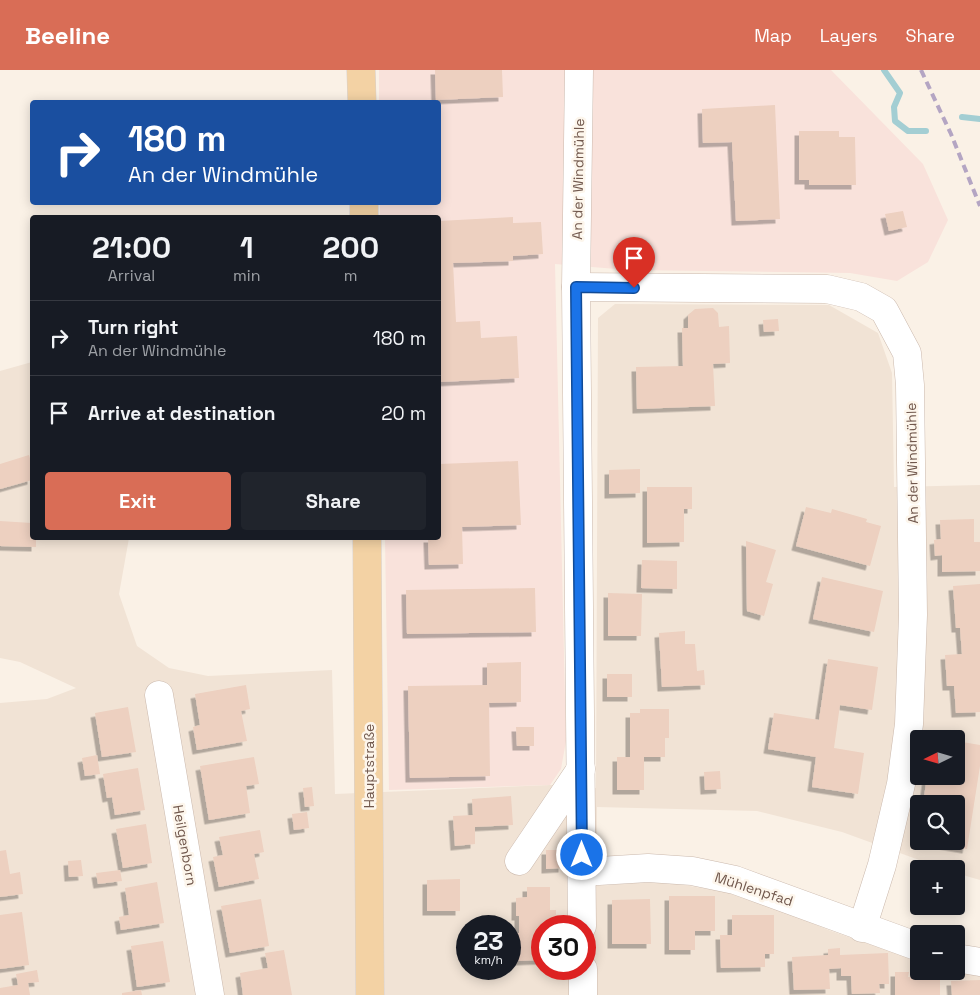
<!DOCTYPE html>
<html lang="en">
<head>
<meta charset="utf-8">
<style>
	body { margin:0; font-family:"Space Grotesk",sans-serif; background:#20242c; color:#f1f3f6; height:100vh; display:flex; flex-direction:column; font-size:19px; white-space:nowrap }
	* { box-sizing:border-box; margin:0 }
	p { font-size:16px; color:#9ea1a6 }
	.icon { flex:none; width:28px; height:28px; fill:none; stroke:currentColor; stroke-width:2; stroke-linecap:round; stroke-linejoin:round }
	.map { position:relative; flex:1; overflow:hidden }
	.details { position:absolute; left:30px; top:145px; width:411px; height:325px; display:flex; flex-direction:column; background:#171b24; border-radius:5px; box-shadow:0 2px 12px #0003 }
	.details>* { flex:none }
	.banner { position:absolute; left:30px; top:30px; width:411px; height:105px; border-radius:5px; box-shadow:0 2px 12px #0003; background:#1a4fa0; color:#fff; overflow:hidden }
	.needle { width:32px; rotate:265deg }
	.controls { position:absolute; left:910px; top:660px; display:grid; gap:10px }
	.controls a { display:grid; place-items:center; width:55px; height:55px; border-radius:5px; background:#171b24; box-shadow:0 2px 12px #0003; font-size:25px }
	.speed { position:absolute; left:456px; top:845px; display:flex; gap:10px; font-size:25px; font-weight:700; text-align:center }
	.speed>* { display:grid; place-content:center; width:65px; height:65px; border-radius:50%; background:#171b24; box-shadow:0 2px 12px #0003; line-height:1 }
	.speed small { font-size:12px; font-weight:400 }
	.speed .limit { border:8px solid #d22; background:#fff; color:#111 }
	.pin { position:absolute; display:grid; place-items:center; width:42px; height:42px; color:#fff; margin:-51px -21px; border-radius:50% 50% 50% 0; rotate:-45deg; box-shadow:0 0 5px #0007 }
	.pin .icon { rotate:45deg }
	.me { position:absolute; width:55px; margin:-28px; rotate:0deg; stroke-linejoin:round; filter:drop-shadow(0 0 4px #0008) }
	.turn { display:flex; align-items:center; gap:18px; height:105px; padding:0 15px; font-size:22px }
	.turn .icon { width:65px; height:65px; stroke-width:2.5 }
	.turn b { display:block; font-size:35px; line-height:42px }
	.eta { display:flex; justify-content:space-evenly; align-items:center; height:85px; text-align:center }
	.eta b { font-size:30px; font-weight:600; line-height:35px }
	.primary-button { display:flex; gap:10px; margin-top:auto; padding:10px 15px }
	.primary-button a { flex:1; height:58px; border-radius:5px; background:#d96d56; color:#fff; font-size:20px; font-weight:600; line-height:58px; text-align:center }
	.primary-button a+a { background:#20242c; color:#f1f3f6 }
	ul { padding:0; list-style:none }
	li { display:flex; align-items:center; gap:15px; height:75px; padding:0 15px; border-top:1px solid #363941 }
	li div { flex:1 }
	li b { display:block; font-size:19px }
	li em { font-style:normal }
	header { display:flex; align-items:center; gap:30px; box-sizing:border-box; height:70px; padding:0 25px; background:#d96d56; color:#fff }
	header strong { font-size:24px }
	nav { display:flex; gap:28px; margin-inline-start:auto; font-size:18px }
	.map>svg:first-child { display:block }
</style>
</head>
<body>
<header>
<strong>Beeline</strong>
<nav><a>Map</a><a>Layers</a><a>Share</a></nav>
</header>
<div class="map">
<svg width="980" height="925" viewBox="0 0 980 925">
	<defs>
		<filter id="shadow"><feDropShadow dx="-4.5" dy="4.5" stdDeviation="0" flood-color="#0004"/></filter>
	</defs>
	<rect width="100%" height="100%" fill="#faf1e6"/>
	<path fill="#f1e3d5" fill-rule="evenodd" d="M 615,234 L 829,235 L 878,263 L 892,303 L 894,417 L 980,415 L 980,810 L 956,803 L 956,799 L 944,799 L 842,762 L 757,741 L 597,737 L 597,816 L 660,811 L 743,825 L 831,861 L 919,891 L 919,901 L 980,900 L 980,925 L 0,925 L 0,633 L 47,629 L 76,618 L 20,592 L 0,588 L 0,301 L 32,292 L 32,468 L 129,468 L 119,524 L 137,576 L 169,598 L 208,606 L 332,600 L 335,724 L 550,715 L 596,718 L 598,248 ZM 919,669 L 956,669 L 956,706 L 919,706 ZM 919,734 L 956,734 L 956,771 L 919,771 ZM 468,856 L 510,856 L 510,899 L 468,899 ZM 542,856 L 585,856 L 585,899 L 542,899 Z"/>
	<polygon fill="#f9e2db" points="379,0 831,0 923,94 948,150 928,192 897,211 850,203 629,200 555,194 566,671 561,699 550,715 389,720 385,468 439,468 439,148 380,147 380,133 439,132 439,32 379,32"/>
	<g fill="none" stroke-linecap="round" stroke-linejoin="round">
		<g stroke="#a3ced3" stroke-width="6">
			<polyline points="884,0 900,23 894,37 895,51 908,61 926,61"/>
			<polyline points="962,47 980,49"/>
		</g>
	</g>
	<g fill="#edd0c0" filter="url(#shadow)">
		<polygon points="435,0 502,0 503,27 436,30"/>
		<polygon points="775,35 780,149 736,151 732,72 703,73 702,39"/>
		<polygon points="799,61 839,61 839,67 855,67 856,115 809,115 809,110 799,110"/>
		<polygon points="903,141 907,157 889,161 885,144"/>
		<polygon points="513,147 513,153 541,152 543,184 513,186 513,191 453,193 456,252 480,251 481,268 517,266 519,308 439,312 439,151"/>
		<polygon points="713,238 718,243 719,257 729,256 730,293 713,294 715,336 637,339 636,297 683,296 682,258 688,258 688,245 695,239"/>
		<polygon points="778,249 779,261 764,262 763,250"/>
		<polygon points="29,385 32,396 32,410 0,419 0,394"/>
		<polygon points="518,391 521,455 462,457 463,494 429,495 428,468 439,468 439,394"/>
		<polygon points="640,399 640,423 609,424 609,400"/>
		<polygon points="647,417 692,417 692,439 684,439 684,472 647,473"/>
		<polygon points="806,437 831,443 832,439 867,449 866,452 881,456 870,496 796,476"/>
		<polygon points="974,449 974,472 980,472 980,501 942,502 942,485 935,486 934,470 941,469 940,450"/>
		<polygon points="0,451 32,453 32,468 36,468 36,477 0,476"/>
		<polygon points="746,471 776,480 766,512 773,514 764,546 747,541"/>
		<polygon points="642,490 677,491 677,519 641,518"/>
		<polygon points="822,507 883,521 874,562 813,549"/>
		<polygon points="980,514 980,642 956,643 954,616 947,616 945,585 962,584 960,558 956,558 953,516"/>
		<polygon points="535,518 536,562 407,564 406,520"/>
		<polygon points="608,523 642,524 641,566 608,566"/>
		<polygon points="685,561 685,574 695,574 697,601 704,600 705,615 662,617 659,563"/>
		<polygon points="828,589 878,597 872,640 840,635 834,678 864,683 858,724 812,717 816,687 768,679 774,643 819,650"/>
		<polygon points="521,592 521,632 489,633 490,706 410,708 408,616 487,615 487,593"/>
		<rect x="607" y="604" width="25" height="23"/>
		<polygon points="246,615 250,639 241,641 247,671 197,680 193,657 200,655 195,624"/>
		<polygon points="128,637 136,682 102,687 95,643"/>
		<polygon points="640,639 669,639 669,668 665,668 665,687 644,687 644,720 617,720 617,687 630,687 630,643 640,643"/>
		<polygon points="516,657 534,657 534,676 517,676"/>
		<polygon points="956,671 980,675 980,696 967,779 927,772 956,771 956,734 923,734 927,706 956,706"/>
		<polygon points="97,685 100,704 85,706 82,688"/>
		<polygon points="254,687 259,714 246,716 250,743 209,750 200,696"/>
		<polygon points="138,698 145,740 115,745 112,727 107,728 103,704"/>
		<polygon points="720,701 721,719 705,720 704,702"/>
		<polygon points="312,717 314,736 305,737 303,718"/>
		<polygon points="511,726 513,755 475,757 475,774 455,776 453,746 473,745 472,729"/>
		<polygon points="307,742 309,758 294,760 292,744"/>
		<polygon points="146,754 152,793 123,798 116,759"/>
		<polygon points="260,760 264,782 254,784 259,809 219,817 213,787 223,785 219,767"/>
		<polygon points="6,780 10,804 20,802 23,824 0,827 0,781"/>
		<polygon points="546,780 563,780 563,798 546,799"/>
		<polygon points="81,790 83,806 69,807 68,791"/>
		<polygon points="120,800 122,811 98,814 96,803"/>
		<polygon points="460,809 460,841 427,841 427,810"/>
		<polygon points="157,812 164,853 121,860 119,847 129,845 125,818"/>
		<polygon points="527,817 550,817 550,840 556,840 556,856 542,856 542,890 516,891 516,863 519,863 519,846 516,846 516,828 527,827"/>
		<polygon points="669,826 715,826 715,861 695,861 695,880 669,880"/>
		<polygon points="261,829 269,876 230,883 221,836"/>
		<polygon points="650,829 651,874 612,874 612,830"/>
		<polygon points="22,842 29,895 0,899 0,845"/>
		<polygon points="732,845 774,845 774,884 765,884 765,897 721,898 720,865 732,865"/>
		<polygon points="163,871 170,912 137,917 131,876"/>
		<polygon points="840,878 840,885 888,883 889,914 879,914 880,923 852,924 851,906 841,906 841,898 829,899 830,919 794,920 792,887 828,885 828,879"/>
		<polygon points="284,880 292,925 243,925 240,903 268,898 265,883"/>
		<polygon points="37,900 39,912 28,913 30,925 0,925 0,918 18,915 16,904"/>
		<polygon points="895,902 909,902 908,907 940,907 940,925 895,925"/>
		<polygon points="980,910 980,925 952,925 951,911"/>
		<polygon points="141,920 142,925 122,925 122,923"/>
	</g>
	<g fill="none" stroke-linecap="round" stroke-linejoin="round">
		<g stroke="#cbb9ad" stroke-width="29">
			<g id="minor">
				<polyline points="579,0 576,217 582,856"/>
				<polyline points="576,217 827,219 861,227 884,240 907,283 910,315 913,545 909,654 901,714 882,795 862,858"/>
				<polyline points="159,625 210,925"/>
				<polyline points="519,791 581,699"/>
				<polyline points="582,802 648,798 692,801 735,810 919,877"/>
				<polyline points="956,888 980,892"/>
				<polyline points="583,899 583,925"/>
			</g>
		</g>
		<g stroke="#d7d0cd" stroke-width="29">
			<g id="major">
				<polyline points="361,0 362,32"/>
				<polyline points="364,132 364,148"/>
				<polyline points="367,468 370,925"/>
			</g>
		</g>
		<use href="#minor" stroke="#fff" stroke-width="28"/>
		<use href="#major" stroke="#f3d2a4" stroke-width="28"/>
		<polyline stroke="#b4a5c3" stroke-width="4" stroke-dasharray="8 5" stroke-linecap="butt" points="921,0 951,64 980,136"/>
	</g>
	<g fill="none" stroke-linecap="round" stroke-linejoin="round">
		<g stroke="#114b97" stroke-width="12">
			<polyline id="route" points="582,785 576,217 634,218"/>
		</g>
		<use href="#route" stroke="#1a73e8" stroke-width="9"/>
	</g>
	<g text-anchor="middle" dominant-baseline="central" stroke-width="5" stroke-linejoin="round" paint-order="stroke">
		<g font-size="14" fill="#71584d" stroke="#fdf6ec">
			<text transform="translate(578 109) rotate(-89)">An der Windmühle</text>
			<text transform="translate(912 393) rotate(-91)">An der Windmühle</text>
			<text transform="translate(369 696) rotate(-90)">Hauptstraße</text>
			<text transform="translate(185 775) rotate(80)">Heilgenborn</text>
			<text transform="translate(754 819) rotate(18)">Mühlenpfad</text>
		</g>
	</g>
</svg>
<div class="controls">
<a><svg class="needle" viewBox="-14 -14 28 28"><path d="M0-13l5 13h-10z" fill="#e53935"/><path d="M0 13l5-13h-10z" fill="#9ea1a6"/></svg></a>
<a><svg class="icon" aria-label="search" viewBox="0 0 24 24"><circle cx="10" cy="10" r="6"/><path d="M15 15l6 6"/></svg></a>
<a>+</a>
<a>−</a>
</div>
<div class="speed"><div>23<small>km/h</small></div><div class="limit">30</div></div>
<div class="pin" style="left:634px;top:218px;background:#d93025"><svg class="icon" aria-label="arrive" viewBox="0 0 24 24"><path d="M6 21V4h12l-3 4 3 4H6"/></svg></div>
<svg class="me" style="left:582px;top:785px" viewBox="-20 -20 40 40"><circle r="17" fill="#1a73e8" stroke="#fff" stroke-width="3"/><path d="M0-11L8 9 0 5-8 9z" fill="#fff"/></svg>
<div class="banner">
<div class="turn"><svg class="icon" aria-label="right" viewBox="0 0 24 24"><path d="M7 20v-9h11M14 6l5 5-5 5"/></svg><div><b>180 m</b>An der Windmühle</div></div>
</div>
<section class="details">
<div class="eta">
<div><b>21:00</b><p>Arrival</p></div>
<div><b>1</b><p>min</p></div>
<div><b>200</b><p>m</p></div>
</div>
<ul>
<li><svg class="icon" aria-label="right" viewBox="0 0 24 24"><path d="M7 20v-9h11M14 6l5 5-5 5"/></svg><div><b>Turn right</b><p>An der Windmühle</p></div><em>180 m</em></li>
<li><svg class="icon" aria-label="arrive" viewBox="0 0 24 24"><path d="M6 21V4h12l-3 4 3 4H6"/></svg><div><b>Arrive at destination</b></div><em>20 m</em></li>
</ul>
<div class="primary-button"><a>Exit</a><a>Share</a></div>
</section>
</div>
</body>
</html>
